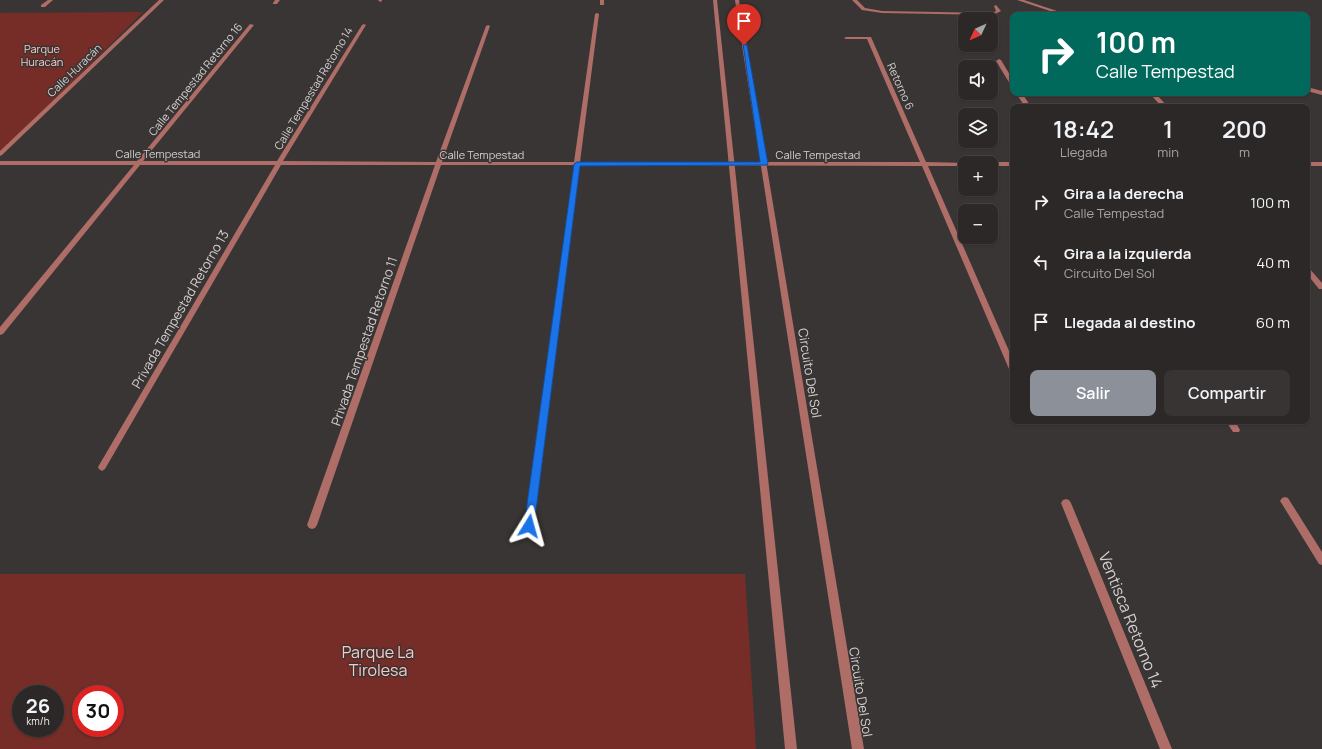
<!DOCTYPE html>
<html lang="es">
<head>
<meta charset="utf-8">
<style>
	body { margin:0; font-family:Manrope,sans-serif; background:#383434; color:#f1f3f6; height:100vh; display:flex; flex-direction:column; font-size:15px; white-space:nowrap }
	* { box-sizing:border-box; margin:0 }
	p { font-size:13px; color:#a6a6a8 }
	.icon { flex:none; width:22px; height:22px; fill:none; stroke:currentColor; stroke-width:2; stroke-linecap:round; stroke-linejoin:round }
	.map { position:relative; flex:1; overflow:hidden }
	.side { position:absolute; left:1010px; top:104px; width:300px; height:320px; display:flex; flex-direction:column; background:#2c2828; border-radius:8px; box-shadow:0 1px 3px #0004,0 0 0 1px #484445 }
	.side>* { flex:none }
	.banner { position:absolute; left:1010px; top:12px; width:300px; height:84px; border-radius:8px; box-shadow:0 1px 3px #0004,0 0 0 1px #484445; background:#00695c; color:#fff; overflow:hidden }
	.needle { width:26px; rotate:226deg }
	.tools { position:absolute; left:958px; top:12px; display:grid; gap:8px }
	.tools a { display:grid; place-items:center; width:40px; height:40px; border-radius:8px; background:#2c2828; box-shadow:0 1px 3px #0004,0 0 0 1px #484445; font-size:20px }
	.speed { position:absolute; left:12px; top:685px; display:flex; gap:8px; font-size:20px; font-weight:700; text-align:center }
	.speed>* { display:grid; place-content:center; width:52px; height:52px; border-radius:50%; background:#2c2828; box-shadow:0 1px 3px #0004,0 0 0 1px #484445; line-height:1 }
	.speed small { font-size:10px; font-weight:400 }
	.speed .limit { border:6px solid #d22; background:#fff; color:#111 }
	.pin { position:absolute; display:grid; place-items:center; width:34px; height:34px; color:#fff; margin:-41px -17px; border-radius:50% 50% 50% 0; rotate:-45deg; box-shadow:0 0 4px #0007 }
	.pin .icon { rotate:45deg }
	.me { position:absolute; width:44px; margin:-22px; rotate:8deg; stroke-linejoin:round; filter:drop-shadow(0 0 3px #0008) }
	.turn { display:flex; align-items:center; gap:14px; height:84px; padding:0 20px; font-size:18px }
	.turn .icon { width:52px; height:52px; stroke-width:2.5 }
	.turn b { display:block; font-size:28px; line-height:34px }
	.eta { display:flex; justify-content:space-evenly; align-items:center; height:68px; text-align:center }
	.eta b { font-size:24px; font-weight:600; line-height:28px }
	.button { display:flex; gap:8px; margin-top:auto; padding:8px 20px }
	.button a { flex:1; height:46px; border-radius:8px; background:#8c9099; color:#fff; font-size:16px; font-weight:600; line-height:46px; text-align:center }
	.button a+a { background:#383434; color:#f1f3f6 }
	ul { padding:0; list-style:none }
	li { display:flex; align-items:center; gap:12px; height:60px; padding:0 20px }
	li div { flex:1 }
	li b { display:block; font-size:15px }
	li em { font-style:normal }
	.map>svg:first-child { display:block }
</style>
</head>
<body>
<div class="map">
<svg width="1322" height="749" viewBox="0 0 1322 749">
	<rect width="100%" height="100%" fill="#3a3535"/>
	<g fill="#762c27" fill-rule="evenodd">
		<polygon points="143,12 0,154 0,13"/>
		<path d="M 0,574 L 745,574 L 756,749 L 0,749 ZM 21,694 L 55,694 L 55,728 L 21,728 ZM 81,694 L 115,694 L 115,728 L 81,728 Z"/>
	</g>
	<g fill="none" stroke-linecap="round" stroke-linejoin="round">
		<g fill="#ae6d66" fill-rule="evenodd">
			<polygon points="48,0 53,0 45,7 41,7 41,5"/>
			<polygon points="159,0 164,0 2,155 0,156 0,151"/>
			<polygon points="275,0 280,0 277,4 273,4 273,3"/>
			<polygon points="378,0 382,0 382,1 380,2"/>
			<rect x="600" y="0" width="4" height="5"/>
			<polygon points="852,0 857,0 865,8 882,11 992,13 996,11 994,6 996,5 1001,11 993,15 882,13 862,10"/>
			<polygon points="1017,0 1024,0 1069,15 1062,15"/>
			<polygon points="597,13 599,14 580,162 920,162 867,39 846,39 844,38 846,37 871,37 926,162 967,163 965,163 965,166 928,166 1013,360 1013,372 1009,369 922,166 580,165 534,526 532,529 529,530 526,529 524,526 574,165 441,165 317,525 315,528 312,529 309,528 307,525 435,165 281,165 105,469 102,471 99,469 98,467 275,165 140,165 3,334 0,335 0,327 134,165 0,165 0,161 137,161 250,24 254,25 143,161 277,161 362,25 364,24 366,25 283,161 436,162 486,26 488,25 490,26 442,162 574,162 595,14"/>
			<polygon points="999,59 1001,60 1013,80 1013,86 1010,84 996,61"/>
			<polygon points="1307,87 1322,91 1322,95 1307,91"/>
			<polygon points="1016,93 1022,93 1031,107 1025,107"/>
			<polygon points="1149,93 1155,93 1168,107 1162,107"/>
			<polygon points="991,162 1013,162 1013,166 991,166 991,163 989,163"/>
			<rect x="1307" y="162" width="15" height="4"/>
			<polygon points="1307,268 1309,268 1322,283 1322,289 1319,289 1307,274"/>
			<polygon points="1226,421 1235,421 1240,430 1239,432 1233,432"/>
			<polygon points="1285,497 1288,498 1322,552 1322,565 1319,564 1282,504 1280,501 1282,498"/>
			<polygon points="1066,499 1069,500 1071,503 1172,749 1160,749 1061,503 1063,500"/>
		</g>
		<g fill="#ae6d66" fill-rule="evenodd">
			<polygon points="713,0 717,0 797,749 785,749"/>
			<polygon points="735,0 739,0 864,749 852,749"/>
		</g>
	</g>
	<polygon fill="#1a73e8" stroke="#114b97" points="743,44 747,45 768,164 767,165 580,166 534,526 533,529 529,530 525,529 524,526 574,164 577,162 760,162"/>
	<g text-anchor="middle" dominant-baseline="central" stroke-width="3" stroke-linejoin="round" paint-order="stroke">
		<g font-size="11" fill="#fdc7c1" stroke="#3a3535">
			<text x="42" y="48">Parque<tspan x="42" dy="13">Huracán</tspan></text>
		</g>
		<g font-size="11" fill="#d3d0d0" stroke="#3a3535">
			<text transform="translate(74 70) rotate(-44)">Calle Huracán</text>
			<text transform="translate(195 79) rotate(-51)">Calle Tempestad Retorno 16</text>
			<text transform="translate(901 86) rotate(66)">Retorno 6</text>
			<text transform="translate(313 88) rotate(-59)">Calle Tempestad Retorno 14</text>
			<text x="158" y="153">Calle Tempestad</text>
			<text x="482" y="154">Calle Tempestad</text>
			<text x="818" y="154">Calle Tempestad</text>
		</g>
		<g font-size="13" fill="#d3d0d0" stroke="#3a3535">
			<text transform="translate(180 309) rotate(-60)">Privada Tempestad Retorno 13</text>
			<text transform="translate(364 341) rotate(-71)">Privada Tempestad Retorno 11</text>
			<text transform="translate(810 373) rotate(81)">Circuito Del Sol</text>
			<text transform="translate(861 692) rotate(81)">Circuito Del Sol</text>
		</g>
		<g font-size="16" fill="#d3d0d0" stroke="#3a3535">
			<text transform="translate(1131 620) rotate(68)">Ventisca Retorno 14</text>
		</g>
		<g font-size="16" fill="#fdc7c1" stroke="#3a3535">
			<text x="378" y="652">Parque La<tspan x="378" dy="18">Tirolesa</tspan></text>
		</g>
	</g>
</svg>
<div class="tools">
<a><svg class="needle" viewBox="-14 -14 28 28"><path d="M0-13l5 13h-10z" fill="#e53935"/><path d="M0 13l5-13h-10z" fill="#a6a6a8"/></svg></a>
<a><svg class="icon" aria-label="sound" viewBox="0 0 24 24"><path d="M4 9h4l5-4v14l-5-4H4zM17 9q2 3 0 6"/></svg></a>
<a><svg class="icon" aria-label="layers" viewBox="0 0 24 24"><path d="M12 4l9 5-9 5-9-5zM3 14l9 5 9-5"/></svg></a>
<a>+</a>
<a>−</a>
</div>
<div class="speed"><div>26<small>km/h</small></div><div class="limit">30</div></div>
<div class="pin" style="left:744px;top:45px;background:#d93025"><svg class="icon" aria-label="arrive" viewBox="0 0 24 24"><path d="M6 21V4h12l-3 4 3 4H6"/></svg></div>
<svg class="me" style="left:529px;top:526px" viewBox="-20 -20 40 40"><path d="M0-17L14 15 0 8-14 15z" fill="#1a73e8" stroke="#fff" stroke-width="4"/></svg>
<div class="banner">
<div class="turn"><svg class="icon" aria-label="right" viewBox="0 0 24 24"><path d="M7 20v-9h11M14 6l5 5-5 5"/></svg><div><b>100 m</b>Calle Tempestad</div></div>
</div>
<section class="side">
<div class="eta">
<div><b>18:42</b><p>Llegada</p></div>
<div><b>1</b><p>min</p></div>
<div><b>200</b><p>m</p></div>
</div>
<ul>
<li><svg class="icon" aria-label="right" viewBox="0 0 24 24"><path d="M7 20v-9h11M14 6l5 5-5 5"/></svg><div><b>Gira a la derecha</b><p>Calle Tempestad</p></div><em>100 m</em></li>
<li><svg class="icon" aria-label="left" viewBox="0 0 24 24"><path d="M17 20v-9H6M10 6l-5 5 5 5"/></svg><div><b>Gira a la izquierda</b><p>Circuito Del Sol</p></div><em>40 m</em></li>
<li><svg class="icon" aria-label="arrive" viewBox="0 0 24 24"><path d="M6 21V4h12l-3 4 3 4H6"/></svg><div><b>Llegada al destino</b></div><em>60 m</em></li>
</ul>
<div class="button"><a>Salir</a><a>Compartir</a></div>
</section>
</div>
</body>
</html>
